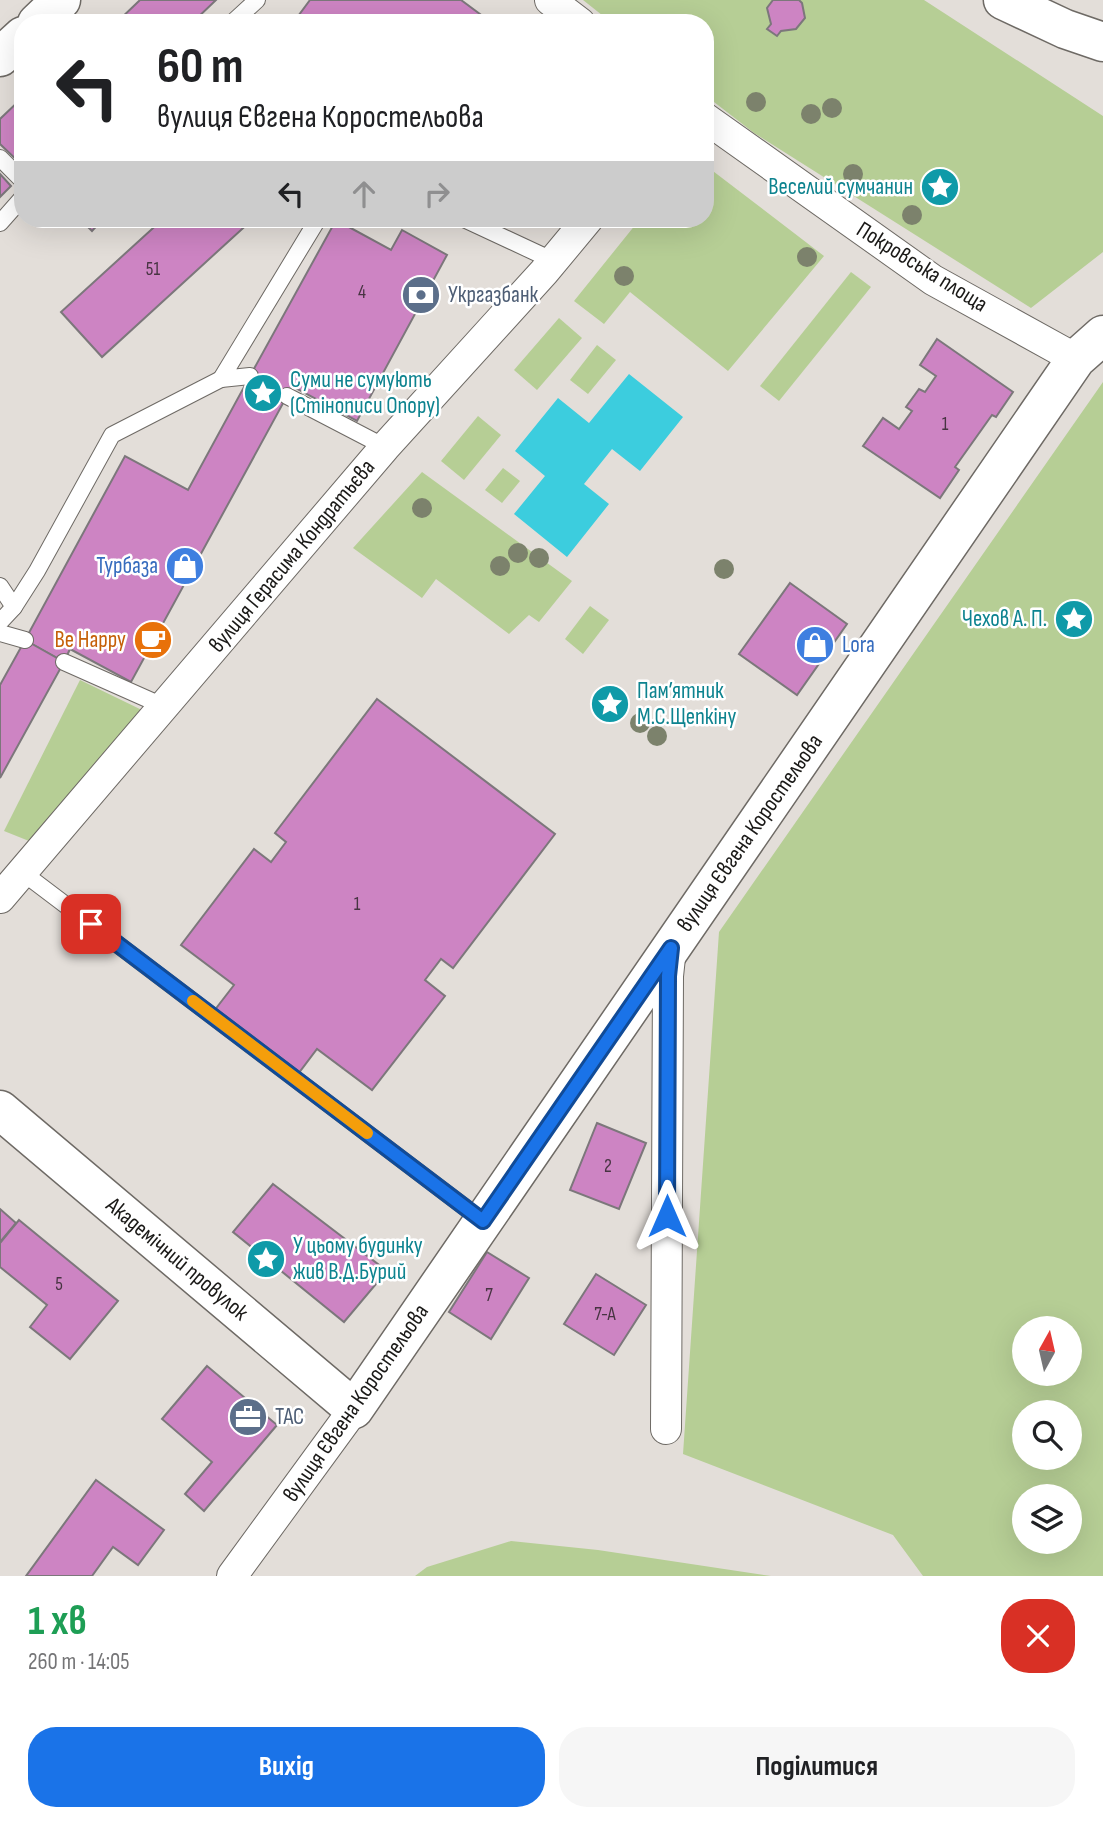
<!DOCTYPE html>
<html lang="uk">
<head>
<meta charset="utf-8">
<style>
	body { margin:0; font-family:"Sofia Sans Condensed",sans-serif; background:#f6f6f6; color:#202124; height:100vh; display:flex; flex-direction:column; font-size:26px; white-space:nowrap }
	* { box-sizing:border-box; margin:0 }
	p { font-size:23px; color:#757577 }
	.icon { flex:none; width:38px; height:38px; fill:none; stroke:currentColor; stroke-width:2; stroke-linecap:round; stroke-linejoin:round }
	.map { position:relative; height:1576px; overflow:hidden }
	.panel { display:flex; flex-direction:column; background:#fff; flex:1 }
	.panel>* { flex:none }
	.hud { position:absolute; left:14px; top:14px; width:700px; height:214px; border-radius:28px; box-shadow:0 7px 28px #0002; background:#fff; color:#202124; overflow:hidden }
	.needle { width:46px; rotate:8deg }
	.tools { position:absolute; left:1012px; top:1316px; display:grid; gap:14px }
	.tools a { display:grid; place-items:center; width:70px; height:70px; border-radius:50%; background:#fff; box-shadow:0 7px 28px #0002; font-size:35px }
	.pin { position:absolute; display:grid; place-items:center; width:60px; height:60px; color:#fff; margin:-30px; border-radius:14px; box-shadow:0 4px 10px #0006 }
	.me { position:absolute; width:77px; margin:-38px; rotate:0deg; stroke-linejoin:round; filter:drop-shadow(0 0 5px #0008) }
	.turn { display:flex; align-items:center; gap:24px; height:147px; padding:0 28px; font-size:32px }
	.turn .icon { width:91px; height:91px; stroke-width:2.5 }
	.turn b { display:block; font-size:49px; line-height:60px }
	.lanes { display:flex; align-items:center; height:66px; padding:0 28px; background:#0003; justify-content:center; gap:35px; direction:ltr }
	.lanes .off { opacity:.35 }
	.round { display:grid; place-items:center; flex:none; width:74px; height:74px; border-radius:28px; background:#f6f6f6 }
	.overview { display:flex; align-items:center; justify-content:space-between; height:119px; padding:0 28px }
	h1 { font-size:42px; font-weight:700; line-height:52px; color:#1e9e55 }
	.button { display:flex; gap:14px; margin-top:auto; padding:14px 28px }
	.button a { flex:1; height:80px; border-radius:28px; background:#1a73e8; color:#fff; font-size:28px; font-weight:700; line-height:80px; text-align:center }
	.button a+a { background:#f6f6f6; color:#202124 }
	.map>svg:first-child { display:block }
</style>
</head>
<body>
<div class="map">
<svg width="1103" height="1576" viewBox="0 0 1103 1576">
	<rect width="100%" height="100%" fill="#e3ded9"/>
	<g fill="#b6ce95" fill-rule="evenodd">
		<polygon points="583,0 924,0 1103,116 1103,252 1031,308 754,133 705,95 705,23 612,23"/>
		<polygon points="705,165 824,256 728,371 630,292 604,324 574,301 640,219 705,219"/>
		<polygon points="851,272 871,287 779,401 760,386"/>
		<polygon points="559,318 582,338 537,390 514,370"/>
		<polygon points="597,345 616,360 588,394 570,380"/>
		<path d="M 1103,382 L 1103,1576 L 923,1576 L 893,1535 L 683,1454 L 719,932 ZM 1024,1328 L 1069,1328 L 1069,1374 L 1024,1374 ZM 1024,1412 L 1069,1412 L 1069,1458 L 1024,1458 ZM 1024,1496 L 1069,1496 L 1069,1542 L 1024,1542 Z"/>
		<polygon points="478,416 501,435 464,480 441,461"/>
		<polygon points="503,468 520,481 502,503 485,490"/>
		<polygon points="422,472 572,581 539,622 529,615 509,634 436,579 422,598 353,548"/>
		<polygon points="590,606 609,620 583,654 565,639"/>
		<polygon points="80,680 146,712 34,843 4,831"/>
		<polygon points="511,1541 598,1550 771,1576 415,1576 427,1567"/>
	</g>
	<polygon fill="#3ccdde" points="629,374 683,417 640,471 612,449 584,484 609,504 567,557 514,514 545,476 515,451 558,398 589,423"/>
	<g fill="#cd84c3" stroke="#7c777b" stroke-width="2">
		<polygon points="140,0 216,0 192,23 116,23"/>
		<polygon points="310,0 461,0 492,23 293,23"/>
		<polygon points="773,0 799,0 802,3 805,18 796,29 781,31 777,36 767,29 771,24 767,8"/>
		<polygon points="23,97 23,166 0,144 0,119"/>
		<polygon points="0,174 11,186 0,197"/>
		<polygon points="80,219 103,219 92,231"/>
		<polygon points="163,219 253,219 102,357 61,312"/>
		<polygon points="336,220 391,250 402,230 447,255 357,421 292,386 287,396 250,376"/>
		<polygon points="937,339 1013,392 996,417 992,415 955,467 959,470 940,498 863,446 883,418 899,429 912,411 906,407 919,389 925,392 936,376 920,365"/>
		<polygon points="250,376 287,396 131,682 70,649 64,662 25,640 125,456 188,490"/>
		<polygon points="790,583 847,624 797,695 739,654"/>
		<polygon points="25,640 64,662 0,778 0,685"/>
		<polygon points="377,699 555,834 453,968 441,959 425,980 445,996 372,1090 317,1049 298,1074 214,1011 234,985 181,945 254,849 271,862 286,842 275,833"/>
		<polygon points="597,1123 646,1143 619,1209 570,1190"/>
		<polygon points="273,1184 387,1271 344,1322 233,1232"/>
		<polygon points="0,1209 16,1223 0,1242"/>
		<polygon points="19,1220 118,1301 70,1359 30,1327 47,1305 0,1267 0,1243"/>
		<polygon points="487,1252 529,1278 491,1339 449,1312"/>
		<polygon points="596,1274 646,1305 614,1355 564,1324"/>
		<polygon points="207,1366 277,1425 204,1511 185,1494 212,1462 162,1419"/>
		<polygon points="96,1480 164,1530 138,1565 113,1547 92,1576 26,1576"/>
	</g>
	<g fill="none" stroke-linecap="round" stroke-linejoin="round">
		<g stroke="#6e6a65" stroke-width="18">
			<g id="lane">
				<polyline points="232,23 257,0"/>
				<polyline points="0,158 23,181"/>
				<polyline points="464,219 554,261"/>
				<polyline points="0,223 23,197"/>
				<polyline points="250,376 221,379 318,219"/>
				<polyline points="287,396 385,447"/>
				<polyline points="0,586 14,607"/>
				<polyline points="0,622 14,607 37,571 112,435 221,379"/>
				<polyline points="0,633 25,640"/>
				<polyline points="64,662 163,706"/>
				<polyline points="22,872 483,1221"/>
			</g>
		</g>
		<g stroke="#6e6a65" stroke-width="32">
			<g id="street">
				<polyline points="550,0 580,23"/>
				<polyline points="705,118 933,280 1076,359"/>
				<polyline points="0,898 385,447 544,272 588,219"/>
				<polyline points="666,1429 668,976 671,948"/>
				<polyline points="232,1576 354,1409"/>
			</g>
		</g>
		<g stroke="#6e6a65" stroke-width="41">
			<g id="secondary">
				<polyline points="37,23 61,0"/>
				<polyline points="0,57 23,36"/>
				<polyline points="0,1110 354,1409 1076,359 1103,335"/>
			</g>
		</g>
		<g stroke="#6e6a65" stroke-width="41">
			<polyline id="primary" points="1003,0 1065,29 1103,42"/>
		</g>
		<use href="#lane" stroke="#fff" stroke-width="16"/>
		<use href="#street" stroke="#fff" stroke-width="30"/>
		<use href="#secondary" stroke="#fff" stroke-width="38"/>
		<use href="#primary" stroke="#fff" stroke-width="38"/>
	</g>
	<g fill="#7c826c">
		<circle cx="756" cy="102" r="10"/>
		<circle cx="832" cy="108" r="10"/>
		<circle cx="811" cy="114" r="10"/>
		<circle cx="853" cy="174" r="10"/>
		<circle cx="912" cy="215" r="10"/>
		<circle cx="807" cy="257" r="10"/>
		<circle cx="624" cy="276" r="10"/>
		<circle cx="422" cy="508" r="10"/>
		<circle cx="518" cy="553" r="10"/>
		<circle cx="539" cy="558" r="10"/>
		<circle cx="500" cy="566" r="10"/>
		<circle cx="724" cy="569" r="10"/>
		<circle cx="640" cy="723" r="10"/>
		<circle cx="657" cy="736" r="10"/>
	</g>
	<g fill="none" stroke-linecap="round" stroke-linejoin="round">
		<g stroke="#114b97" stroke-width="18">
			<polyline id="route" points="91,924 483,1221 671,948 668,976 667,1216"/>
		</g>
		<use href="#route" stroke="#1a73e8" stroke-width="12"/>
		<polyline stroke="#f59e0b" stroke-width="12" points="193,1001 367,1133"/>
	</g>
	<defs>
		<g id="sight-disc" transform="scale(2.0125)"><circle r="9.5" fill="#0f9aa8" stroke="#fff"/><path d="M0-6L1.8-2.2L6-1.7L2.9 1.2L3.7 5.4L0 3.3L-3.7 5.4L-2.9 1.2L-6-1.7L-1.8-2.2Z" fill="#fff"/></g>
		<g id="bank-disc" transform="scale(2.0125)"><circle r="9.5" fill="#5c6f8a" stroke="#fff"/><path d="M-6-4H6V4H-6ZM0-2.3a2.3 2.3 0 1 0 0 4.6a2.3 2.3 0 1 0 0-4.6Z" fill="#fff"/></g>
		<g id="shop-disc" transform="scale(2.0125)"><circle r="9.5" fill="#3f7fe0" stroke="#fff"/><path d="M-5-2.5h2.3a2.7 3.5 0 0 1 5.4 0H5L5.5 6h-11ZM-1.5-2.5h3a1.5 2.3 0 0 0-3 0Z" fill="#fff"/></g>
		<g id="cafe-disc" transform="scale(2.0125)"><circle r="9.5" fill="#e8710a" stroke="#fff"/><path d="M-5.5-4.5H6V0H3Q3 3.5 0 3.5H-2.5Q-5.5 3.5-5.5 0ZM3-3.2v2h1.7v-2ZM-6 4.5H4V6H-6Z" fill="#fff"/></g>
		<g id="office-disc" transform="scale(2.0125)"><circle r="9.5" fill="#5c6f8a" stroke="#fff"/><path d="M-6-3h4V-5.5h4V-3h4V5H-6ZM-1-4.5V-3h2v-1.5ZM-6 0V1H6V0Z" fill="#fff"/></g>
	</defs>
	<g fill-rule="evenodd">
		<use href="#sight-disc" x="940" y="187"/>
		<use href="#bank-disc" x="421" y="295"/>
		<use href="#sight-disc" x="263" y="393"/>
		<use href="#shop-disc" x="185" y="566"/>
		<use href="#sight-disc" x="1074" y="619"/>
		<use href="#cafe-disc" x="153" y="640"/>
		<use href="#shop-disc" x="815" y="645"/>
		<use href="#sight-disc" x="610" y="704"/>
		<use href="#sight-disc" x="266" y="1259"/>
		<use href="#office-disc" x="248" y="1417"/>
	</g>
	<g text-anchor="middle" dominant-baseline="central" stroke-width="5" stroke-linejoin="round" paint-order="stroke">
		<g font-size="19" fill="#473442">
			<text x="153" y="269">51</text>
			<text x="362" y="292">4</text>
			<text x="945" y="424">1</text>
			<text x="357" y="904">1</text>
			<text x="608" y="1166">2</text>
			<text x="59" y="1284">5</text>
			<text x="489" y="1295">7</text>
			<text x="605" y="1314">7-А</text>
		</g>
		<g font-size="23" fill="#0d838f" stroke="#fff" text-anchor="start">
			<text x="913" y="187" text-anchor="end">Веселий сумчанин</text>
			<text x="290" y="380">Суми не сумують<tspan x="290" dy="26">(Стінописи Опору)</tspan></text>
			<text x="1047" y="619" text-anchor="end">Чехов А. П.</text>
			<text x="637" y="691">Пам’ятник<tspan x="637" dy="26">М.С.Щепкіну</tspan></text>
			<text x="293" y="1246">У цьому будинку<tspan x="293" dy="26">жив В.Д.Бурий</tspan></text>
		</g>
		<g font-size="23" fill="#1a1917" stroke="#fff">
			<text transform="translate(922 267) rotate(32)">Покровська площа</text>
			<text transform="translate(292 556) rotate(-50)">вулиця Герасима Кондратьєва</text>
			<text transform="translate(750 833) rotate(-55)">вулиця Євгена Коростельова</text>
			<text transform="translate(177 1259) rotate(40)">Академічний провулок</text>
			<text transform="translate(356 1403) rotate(-55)">вулиця Євгена Коростельова</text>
		</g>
		<g font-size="23" fill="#4e5e75" stroke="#fff" text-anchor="start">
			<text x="448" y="295">Укргазбанк</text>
			<text x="275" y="1417">ТАС</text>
		</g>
		<g font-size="23" fill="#366cbe" stroke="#fff" text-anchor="end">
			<text x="158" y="566">Турбаза</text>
			<text x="842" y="645" text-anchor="start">Lora</text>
		</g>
		<g font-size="23" fill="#c56008" stroke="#fff" text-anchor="end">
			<text x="126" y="640">Be Happy</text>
		</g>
	</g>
</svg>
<div class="tools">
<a><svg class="needle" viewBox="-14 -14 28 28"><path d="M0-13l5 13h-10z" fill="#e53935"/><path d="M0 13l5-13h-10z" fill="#757577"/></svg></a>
<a><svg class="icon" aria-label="search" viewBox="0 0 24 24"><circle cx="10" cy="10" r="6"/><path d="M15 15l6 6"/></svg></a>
<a><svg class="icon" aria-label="layers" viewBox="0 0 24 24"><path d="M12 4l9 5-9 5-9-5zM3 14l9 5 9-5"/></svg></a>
</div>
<div class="pin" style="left:91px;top:924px;background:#d93025"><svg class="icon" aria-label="arrive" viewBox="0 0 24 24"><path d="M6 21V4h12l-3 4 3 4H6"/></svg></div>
<svg class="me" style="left:667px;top:1216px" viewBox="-20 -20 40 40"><path d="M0-17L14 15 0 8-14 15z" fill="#1a73e8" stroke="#fff" stroke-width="4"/></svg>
<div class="hud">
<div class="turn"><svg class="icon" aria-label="left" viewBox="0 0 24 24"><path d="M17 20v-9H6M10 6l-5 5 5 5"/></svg><div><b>60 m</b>вулиця Євгена Коростельова</div></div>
<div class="lanes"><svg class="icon" aria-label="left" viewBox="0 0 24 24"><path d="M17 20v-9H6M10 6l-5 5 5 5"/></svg><svg class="icon off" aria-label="ahead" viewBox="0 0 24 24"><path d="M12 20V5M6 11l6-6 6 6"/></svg><svg class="icon off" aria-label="right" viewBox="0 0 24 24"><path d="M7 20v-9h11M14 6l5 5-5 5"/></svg></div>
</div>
</div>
<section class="panel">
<div class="overview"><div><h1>1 хв</h1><p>260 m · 14:05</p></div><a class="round" style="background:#d93025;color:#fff"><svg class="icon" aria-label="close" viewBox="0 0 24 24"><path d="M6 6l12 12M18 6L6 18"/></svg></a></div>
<div class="button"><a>Вихід</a><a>Поділитися</a></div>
</section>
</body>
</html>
